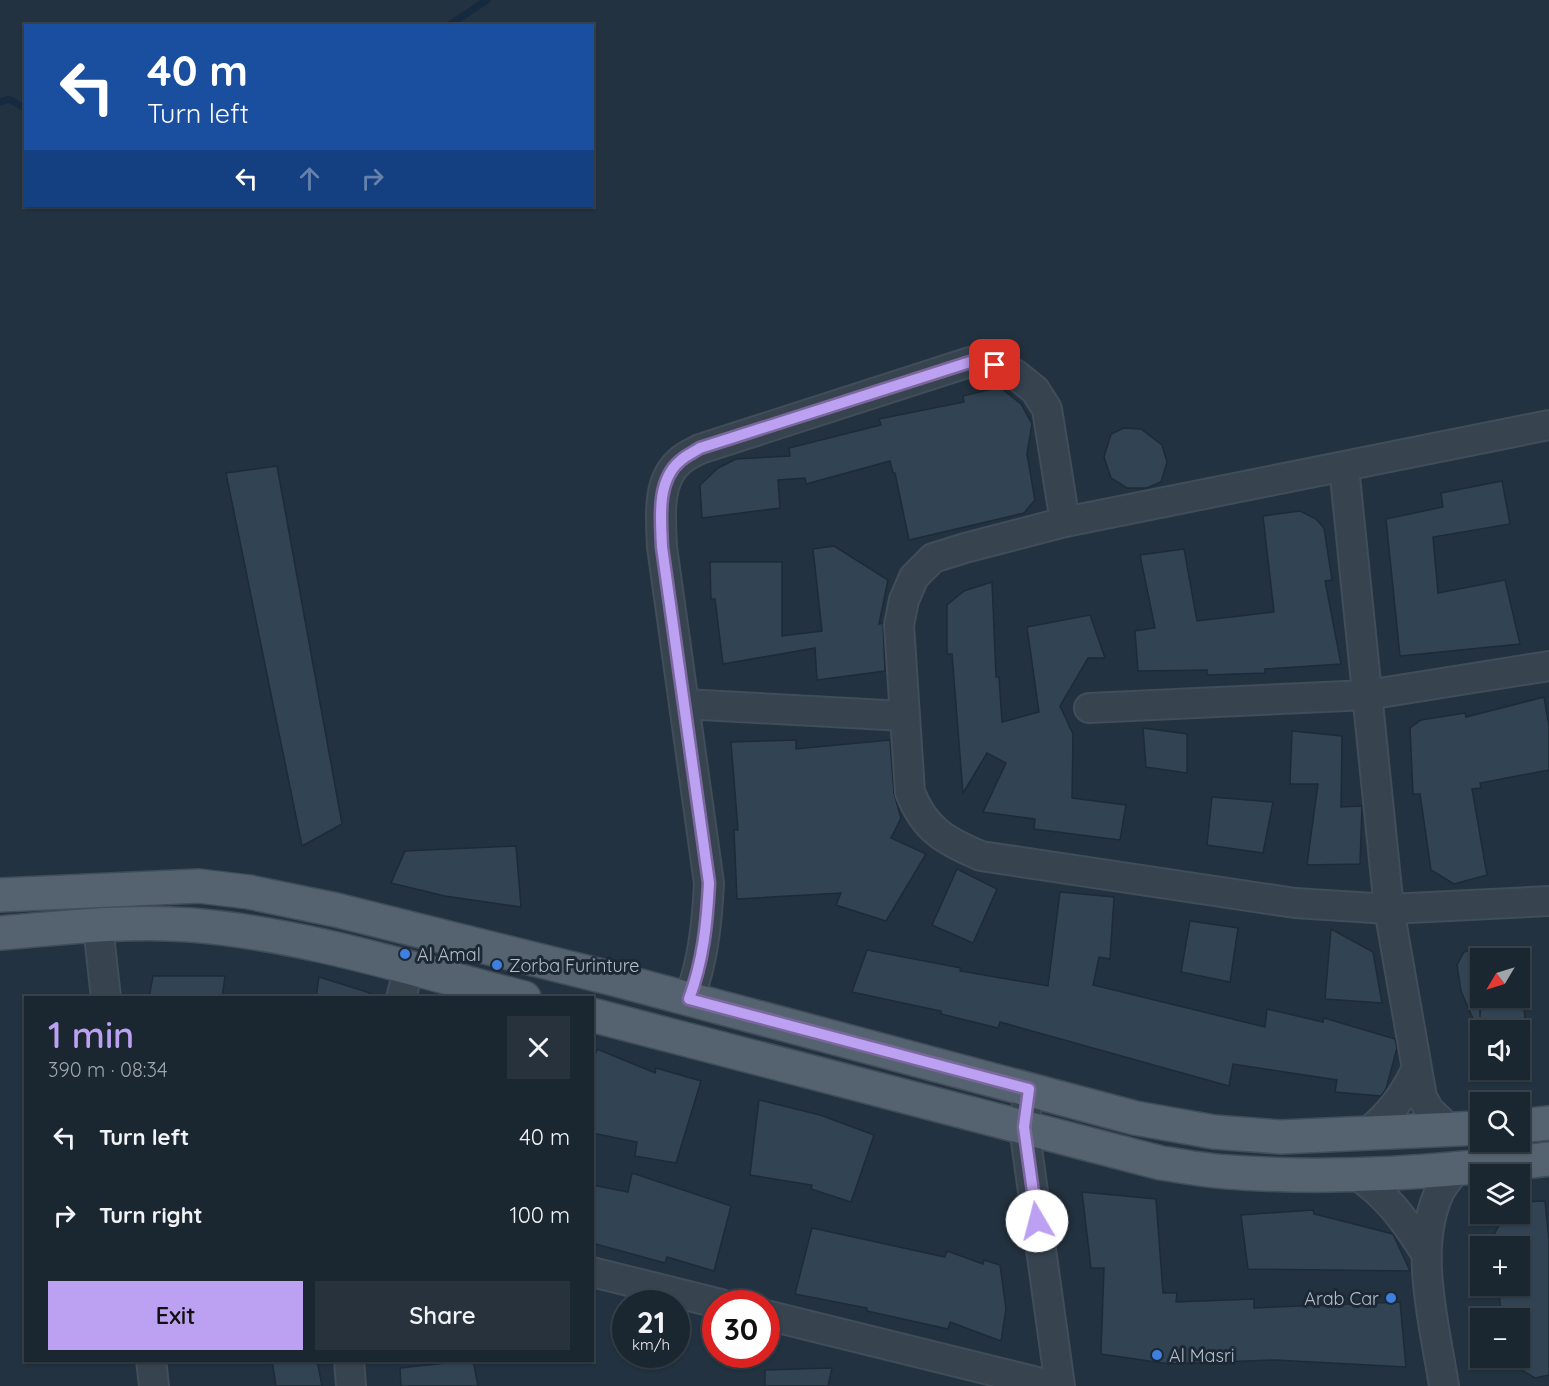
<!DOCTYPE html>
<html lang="en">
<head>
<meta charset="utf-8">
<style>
	body { margin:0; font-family:Quicksand,sans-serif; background:#27323c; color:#f1f3f6; height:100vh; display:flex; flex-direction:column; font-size:22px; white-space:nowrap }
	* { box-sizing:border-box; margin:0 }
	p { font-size:20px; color:#9fa5ab }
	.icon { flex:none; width:33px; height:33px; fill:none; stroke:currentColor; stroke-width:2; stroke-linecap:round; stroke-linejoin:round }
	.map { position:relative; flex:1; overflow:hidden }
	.drawer { position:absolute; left:24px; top:996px; width:570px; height:366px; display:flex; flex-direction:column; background:#1a2630; border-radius:0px; box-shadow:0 2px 4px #0004,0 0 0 2px #38434c }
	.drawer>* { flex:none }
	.hud { position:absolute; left:24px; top:24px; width:570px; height:183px; border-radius:0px; box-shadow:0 2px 4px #0004,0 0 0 2px #38434c; background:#1a4fa0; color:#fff; overflow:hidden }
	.needle { width:39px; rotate:232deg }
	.fabs { position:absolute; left:1470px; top:948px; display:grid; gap:12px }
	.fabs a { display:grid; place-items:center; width:60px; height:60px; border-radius:0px; background:#1a2630; box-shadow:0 2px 4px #0004,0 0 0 2px #38434c; font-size:30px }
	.speed { position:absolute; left:612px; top:1290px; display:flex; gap:12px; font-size:30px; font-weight:700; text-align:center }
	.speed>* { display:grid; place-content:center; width:78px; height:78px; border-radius:50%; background:#1a2630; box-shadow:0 2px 4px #0004,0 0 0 2px #38434c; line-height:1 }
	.speed small { font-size:15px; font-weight:400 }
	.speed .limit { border:9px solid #d22; background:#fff; color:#111 }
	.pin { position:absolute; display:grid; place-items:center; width:51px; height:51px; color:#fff; margin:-26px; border-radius:12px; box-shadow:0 3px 9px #0006 }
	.me { position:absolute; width:66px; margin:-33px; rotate:352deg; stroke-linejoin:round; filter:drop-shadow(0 0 4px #0008) }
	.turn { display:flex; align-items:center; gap:21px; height:126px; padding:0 24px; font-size:27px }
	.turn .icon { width:78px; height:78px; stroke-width:2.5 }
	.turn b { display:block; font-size:42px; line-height:51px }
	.lanes { display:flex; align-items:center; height:57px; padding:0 24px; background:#0003; justify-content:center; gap:30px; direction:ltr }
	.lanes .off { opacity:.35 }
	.round { display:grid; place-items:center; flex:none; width:63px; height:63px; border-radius:0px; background:#27323c }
	.headline { display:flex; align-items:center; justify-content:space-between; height:102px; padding:0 24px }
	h1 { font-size:36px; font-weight:600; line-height:45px; color:#bca0f2 }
	.primary-button { display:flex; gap:12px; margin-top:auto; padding:12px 24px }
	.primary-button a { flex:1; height:69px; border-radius:0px; background:#bca0f2; color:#111; font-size:24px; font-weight:600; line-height:69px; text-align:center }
	.primary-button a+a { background:#27323c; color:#f1f3f6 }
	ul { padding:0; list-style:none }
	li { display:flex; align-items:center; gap:18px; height:78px; padding:0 24px }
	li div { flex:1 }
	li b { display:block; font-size:22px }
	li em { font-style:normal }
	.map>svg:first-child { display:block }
</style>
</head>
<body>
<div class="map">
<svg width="1549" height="1386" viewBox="0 0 1549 1386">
	<rect width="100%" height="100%" fill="#233240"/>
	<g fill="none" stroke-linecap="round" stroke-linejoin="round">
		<g stroke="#162a3f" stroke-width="7">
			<polyline points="448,26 487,0"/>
			<polyline points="0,102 9,99 26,109"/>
		</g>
	</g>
	<g fill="#324454" stroke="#1e2b37" stroke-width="1.5">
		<polygon points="1000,387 1021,404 1032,424 1027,454 1035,500 1024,513 909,540 895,473 893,473 890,461 806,484 805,478 778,480 780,508 702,518 700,485 718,468 736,459 790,456 789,448 881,425 879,419 964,402 963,396"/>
		<polygon points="1124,428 1141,429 1162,445 1167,462 1161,482 1147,488 1127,488 1111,478 1104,457 1111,434"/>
		<polygon points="277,466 342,824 302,846 226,473"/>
		<polygon points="1502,481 1510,524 1433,537 1438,593 1505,580 1520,644 1400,656 1386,519 1443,507 1441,493"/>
		<polygon points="1300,511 1316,519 1324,528 1332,580 1325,581 1341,664 1265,669 1265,673 1207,675 1207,670 1138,671 1135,631 1155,628 1140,555 1184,549 1197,621 1274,612 1263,516"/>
		<polygon points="834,546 888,580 879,624 883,623 885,671 817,680 815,648 723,664 715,599 711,599 710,562 782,562 782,636 822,631 813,549"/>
		<polygon points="992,582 996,677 999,677 1002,722 1039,712 1027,627 1090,615 1105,658 1088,658 1060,706 1073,734 1072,798 1126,805 1120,840 1034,829 1035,819 983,812 1006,763 987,753 963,793 952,654 947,654 947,605 964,591"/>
		<polygon points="1544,697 1549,727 1549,770 1480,783 1481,788 1472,789 1487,875 1454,884 1431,870 1420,794 1413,794 1410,728 1421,720 1465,713 1466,717"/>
		<polygon points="1143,728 1187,734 1187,773 1146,767"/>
		<polygon points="1292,731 1342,736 1341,807 1362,806 1360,864 1307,865 1318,784 1290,784"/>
		<polygon points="796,740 796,749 890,740 894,793 901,818 891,838 926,854 886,921 836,905 841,893 737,899 734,830 738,830 731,742"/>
		<polygon points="1212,797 1273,802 1263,853 1207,845"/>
		<polygon points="516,846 521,907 445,896 391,883 405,851"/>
		<polygon points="957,869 997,889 973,943 932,925"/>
		<polygon points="1060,892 1114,897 1110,959 1099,957 1093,985 1265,1027 1267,1009 1323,1022 1324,1018 1395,1039 1397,1048 1386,1089 1381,1096 1335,1092 1337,1080 1233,1064 1229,1086 1000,1022 998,1028 941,1014 941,1011 852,992 867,950 961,968 960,971 1048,986"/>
		<polygon points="1190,921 1238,928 1230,982 1181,972"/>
		<polygon points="1331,929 1373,952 1382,1003 1325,999"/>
		<polygon points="1480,946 1480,1017 1481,998 1523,998 1526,1030 1480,1030 1480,1035 1461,991 1457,965 1464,952"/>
		<polygon points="153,976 225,976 222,998 149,998"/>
		<polygon points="319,977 370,993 370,998 316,998"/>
		<polygon points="597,1049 655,1073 656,1068 701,1081 676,1163 635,1156 637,1142 592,1133 592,1065"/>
		<polygon points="759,1100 820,1115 874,1135 851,1202 811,1189 812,1185 750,1175"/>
		<polygon points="632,1173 731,1206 714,1271 667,1257 665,1263 592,1243 592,1185 628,1192"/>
		<polygon points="1082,1192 1156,1199 1163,1293 1177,1293 1176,1302 1254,1299 1254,1308 1400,1302 1406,1367 1275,1360 1170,1364 1101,1354 1104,1268 1091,1268"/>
		<polygon points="1545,1201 1549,1240 1549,1375 1535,1378 1520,1369 1520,1318 1502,1318 1498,1286 1520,1286 1520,1246 1488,1246 1505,1214 1520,1214 1520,1202"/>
		<polygon points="1313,1210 1314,1214 1393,1234 1410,1271 1248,1269 1241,1215"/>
		<polygon points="812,1228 945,1257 947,1251 983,1264 984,1260 1000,1265 1006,1309 1001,1341 950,1322 948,1329 867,1311 867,1308 795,1294"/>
		<polygon points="272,1360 317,1360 322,1386 276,1386"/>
		<polygon points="473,1360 478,1386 401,1386 400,1368"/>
		<polygon points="832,1368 828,1386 765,1386 765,1370"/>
	</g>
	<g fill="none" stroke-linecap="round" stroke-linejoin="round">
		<g stroke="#414d59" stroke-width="32">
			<g id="minor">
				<path d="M 1549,425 L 1065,522 L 965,548 L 933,558 L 914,577 L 904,600 L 899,625 L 910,792 C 924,829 945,841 981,856 L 1295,903 L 1389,909 L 1549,901"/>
				<polyline points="1344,467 1389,909 1422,1097 1429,1110 1450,1130"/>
				<polyline points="684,704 904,716"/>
				<polyline points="1089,708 1367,695 1549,666"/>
				<polyline points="98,926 106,998"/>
				<polyline points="401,998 409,968"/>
				<path d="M 689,999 C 703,961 707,924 709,883 L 662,547 C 661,520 656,481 680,461 C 685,456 694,452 700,449 L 970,362 L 995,365 L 1015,374 L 1035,390 L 1047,409 L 1065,522"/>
				<polyline points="1029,1089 1024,1127 1060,1386"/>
				<path d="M 1367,1133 C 1389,1115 1403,1097 1415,1072"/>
				<path d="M 1354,1173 C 1387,1195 1404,1219 1425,1252"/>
				<polyline points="592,1272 721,1304"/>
				<polyline points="766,1315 1054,1386"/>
				<polyline points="151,1360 154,1386"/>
				<polyline points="349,1360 351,1386"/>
				<path d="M 1444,1386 C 1435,1326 1413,1250 1439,1193 C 1443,1185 1450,1177 1455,1170"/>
			</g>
		</g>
		<g stroke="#414d59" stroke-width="36">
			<g id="major">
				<polyline points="0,895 199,886 249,892 336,910 614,979 1135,1118 1214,1132 1281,1137 1480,1128"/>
				<path d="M 0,933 C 63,928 127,920 191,925 C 304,934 415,970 524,998"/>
				<path d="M 592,1015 L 1161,1163 C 1183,1166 1206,1171 1229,1172 C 1335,1180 1443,1172 1549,1159"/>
				<polyline points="1520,1126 1549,1123"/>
			</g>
		</g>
		<use href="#minor" stroke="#374450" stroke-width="28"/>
		<use href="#major" stroke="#556370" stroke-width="33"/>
	</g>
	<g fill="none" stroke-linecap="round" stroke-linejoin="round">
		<g stroke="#7a689d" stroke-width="15">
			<path id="route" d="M 995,365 L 970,362 L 700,448 C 694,452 685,456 680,461 C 656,481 661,520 662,547 L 709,883 C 707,924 703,961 689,999 L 1029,1089 L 1024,1127 L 1037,1221"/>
		</g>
		<use href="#route" stroke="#bca0f2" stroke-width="10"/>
	</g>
	<g fill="#3f7fe0" stroke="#1c2935" stroke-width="2">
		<circle cx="405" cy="954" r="6"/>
		<circle cx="497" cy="965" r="6"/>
		<circle cx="1391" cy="1298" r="6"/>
		<circle cx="1157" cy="1355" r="6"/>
	</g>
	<g text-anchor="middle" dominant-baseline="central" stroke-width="6" stroke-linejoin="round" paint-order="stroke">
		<g font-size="18" fill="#b4bfcb" stroke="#1c2935" text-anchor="start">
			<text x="417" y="954">Al Amal</text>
			<text x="509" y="965">Zorba Furinture</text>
			<text x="1379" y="1298" text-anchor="end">Arab Car</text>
			<text x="1169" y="1355">Al Masri</text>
		</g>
	</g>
</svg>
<div class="fabs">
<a><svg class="needle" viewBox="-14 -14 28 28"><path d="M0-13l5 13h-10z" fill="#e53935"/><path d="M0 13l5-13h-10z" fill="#9fa5ab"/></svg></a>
<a><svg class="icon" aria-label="sound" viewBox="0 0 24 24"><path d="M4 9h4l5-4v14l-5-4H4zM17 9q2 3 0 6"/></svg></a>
<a><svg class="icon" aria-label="search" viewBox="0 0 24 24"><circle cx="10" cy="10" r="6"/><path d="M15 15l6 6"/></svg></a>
<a><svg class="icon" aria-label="layers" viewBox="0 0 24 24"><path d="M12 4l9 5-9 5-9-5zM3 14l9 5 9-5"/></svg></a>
<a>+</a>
<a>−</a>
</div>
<div class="speed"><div>21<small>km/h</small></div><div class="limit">30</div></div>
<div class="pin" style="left:995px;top:365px;background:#d93025"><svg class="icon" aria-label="arrive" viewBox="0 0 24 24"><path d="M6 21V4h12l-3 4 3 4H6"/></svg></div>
<svg class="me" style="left:1037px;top:1221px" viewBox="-20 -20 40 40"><circle r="19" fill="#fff"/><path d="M0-13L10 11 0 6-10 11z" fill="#bca0f2"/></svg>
<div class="hud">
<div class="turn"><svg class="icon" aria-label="left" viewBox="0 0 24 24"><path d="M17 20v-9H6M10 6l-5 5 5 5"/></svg><div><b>40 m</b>Turn left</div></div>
<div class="lanes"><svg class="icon" aria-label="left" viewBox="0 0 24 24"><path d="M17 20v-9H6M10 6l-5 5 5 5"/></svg><svg class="icon off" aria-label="ahead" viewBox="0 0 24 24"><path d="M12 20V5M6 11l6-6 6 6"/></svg><svg class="icon off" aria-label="right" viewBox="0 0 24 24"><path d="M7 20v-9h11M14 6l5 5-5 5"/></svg></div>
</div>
<section class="drawer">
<div class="headline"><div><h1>1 min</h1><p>390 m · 08:34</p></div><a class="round"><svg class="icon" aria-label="close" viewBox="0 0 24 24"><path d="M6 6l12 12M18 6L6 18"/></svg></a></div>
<ul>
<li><svg class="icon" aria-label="left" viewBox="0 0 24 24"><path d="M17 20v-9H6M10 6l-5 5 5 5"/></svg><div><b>Turn left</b></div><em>40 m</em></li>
<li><svg class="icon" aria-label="right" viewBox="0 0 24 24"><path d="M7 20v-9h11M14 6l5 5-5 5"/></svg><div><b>Turn right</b></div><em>100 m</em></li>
</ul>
<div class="primary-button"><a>Exit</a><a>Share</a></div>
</section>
</div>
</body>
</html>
